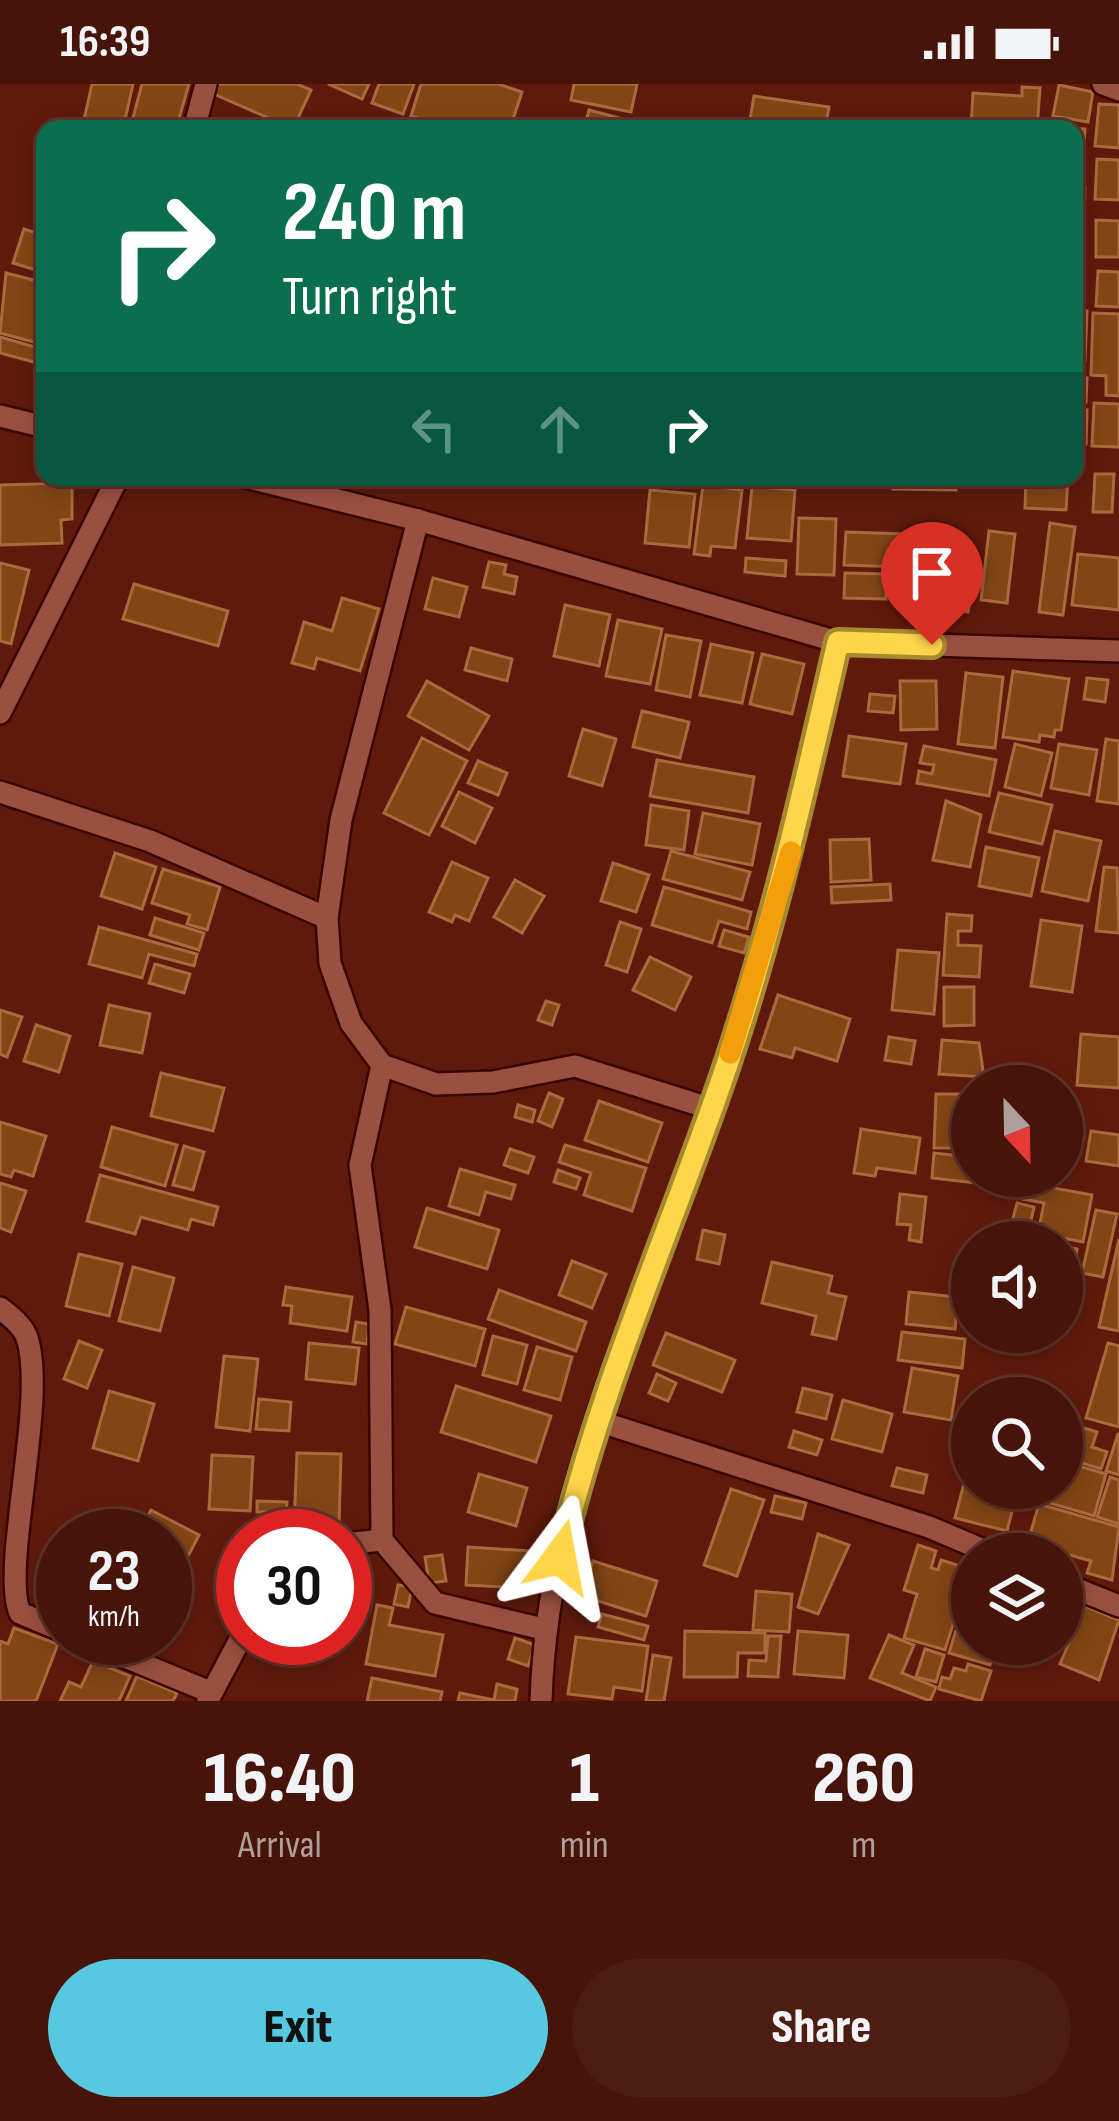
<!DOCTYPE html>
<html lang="en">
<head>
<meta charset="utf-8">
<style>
	body { margin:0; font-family:"Sofia Sans Condensed",sans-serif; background:#4e1d12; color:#f1f3f6; height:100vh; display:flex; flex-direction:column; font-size:45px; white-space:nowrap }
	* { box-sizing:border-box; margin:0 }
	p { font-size:39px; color:#b09e9c }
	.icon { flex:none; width:66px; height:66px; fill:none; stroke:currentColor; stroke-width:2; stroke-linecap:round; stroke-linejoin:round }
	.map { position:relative; height:1617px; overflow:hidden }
	.sheet { display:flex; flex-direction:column; background:#471409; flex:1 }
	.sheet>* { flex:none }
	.hud { position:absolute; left:36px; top:36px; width:1047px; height:366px; border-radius:24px; box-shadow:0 6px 18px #0003,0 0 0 3px #5f332a; background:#0b6e4f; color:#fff; overflow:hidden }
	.needle { width:78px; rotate:158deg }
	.fabs { position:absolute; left:951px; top:981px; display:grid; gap:24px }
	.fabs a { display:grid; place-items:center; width:132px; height:132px; border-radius:50%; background:#471409; box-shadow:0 6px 18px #0003,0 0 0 3px #5f332a; font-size:60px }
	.speed { position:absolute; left:36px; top:1425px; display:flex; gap:24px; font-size:60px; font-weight:700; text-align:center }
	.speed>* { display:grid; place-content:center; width:156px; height:156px; border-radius:50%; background:#471409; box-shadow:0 6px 18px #0003,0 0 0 3px #5f332a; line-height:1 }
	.speed small { font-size:30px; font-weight:400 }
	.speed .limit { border:18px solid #d22; background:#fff; color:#111 }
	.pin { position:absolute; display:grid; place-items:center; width:102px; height:102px; color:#fff; margin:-123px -51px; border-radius:50% 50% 50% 0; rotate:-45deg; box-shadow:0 0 12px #0007 }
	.pin .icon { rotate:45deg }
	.me { position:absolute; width:132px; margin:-66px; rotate:13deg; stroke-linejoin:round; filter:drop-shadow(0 0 9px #0008) }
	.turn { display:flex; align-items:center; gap:42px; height:252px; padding:0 48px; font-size:54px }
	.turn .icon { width:156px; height:156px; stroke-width:2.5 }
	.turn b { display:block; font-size:84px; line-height:102px }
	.lanes { display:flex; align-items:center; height:114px; padding:0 48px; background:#0003; justify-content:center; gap:60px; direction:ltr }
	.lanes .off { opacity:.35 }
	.eta { display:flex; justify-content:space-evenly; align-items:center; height:204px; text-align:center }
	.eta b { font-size:72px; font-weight:800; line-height:84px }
	.action { display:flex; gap:24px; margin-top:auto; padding:24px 48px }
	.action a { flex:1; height:138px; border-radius:72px; background:#56c9e1; color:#111; font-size:48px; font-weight:800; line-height:138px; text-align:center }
	.action a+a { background:#4e1d12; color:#f1f3f6 }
	.status { display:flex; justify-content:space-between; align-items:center; height:84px; padding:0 60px; background:#471409; direction:ltr }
	.status svg { height:33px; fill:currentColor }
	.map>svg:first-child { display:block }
</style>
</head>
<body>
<div class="status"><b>16:39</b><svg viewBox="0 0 49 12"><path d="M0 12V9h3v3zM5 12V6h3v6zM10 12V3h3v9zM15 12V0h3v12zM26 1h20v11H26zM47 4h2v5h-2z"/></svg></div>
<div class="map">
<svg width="1119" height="1617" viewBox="0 0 1119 1617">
	<rect width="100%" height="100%" fill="#5f1a0c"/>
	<g fill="#824515" stroke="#ab6a3e" stroke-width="3">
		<polygon points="92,0 133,0 123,45 82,45"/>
		<polygon points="142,0 189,0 176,45 130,45"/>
		<polygon points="219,0 297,0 311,6 293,45 214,10"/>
		<polygon points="328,0 369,0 362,15"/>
		<polygon points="379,0 414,0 403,30 372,19"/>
		<polygon points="421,0 498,0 522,8 510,45 451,44 411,32"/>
		<polygon points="574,0 637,0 631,28 571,16"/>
		<polygon points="1059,1 1093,8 1088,38 1053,32"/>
		<polygon points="1022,3 1040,4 1037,45 971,45 973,9 1022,12"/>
		<polygon points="754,12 829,23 825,45 749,42"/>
		<polygon points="1099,20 1119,21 1119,64 1095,62"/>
		<polygon points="589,26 634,38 632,45 584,45"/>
		<polygon points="1046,43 1085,45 1082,94 1074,93 1074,45"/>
		<polygon points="1097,75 1119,76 1119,116 1095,115"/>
		<polygon points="1074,102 1085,103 1084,143 1074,143"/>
		<polygon points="1096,136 1119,137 1119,173 1096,173"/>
		<polygon points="24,145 45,152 45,189 13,179"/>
		<polygon points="1098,187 1119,188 1119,223 1096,222"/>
		<polygon points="6,189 45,199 45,261 0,249"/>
		<polygon points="1074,227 1087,227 1085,277 1074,277"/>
		<polygon points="1093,229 1119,230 1119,312 1106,311 1106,292 1091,291"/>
		<polygon points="0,253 45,266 45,281 0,269"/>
		<polygon points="1074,293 1087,294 1086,318 1074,317"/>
		<polygon points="1094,319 1119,320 1119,363 1092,362"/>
		<polygon points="1074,325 1087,326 1086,360 1074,360"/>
		<polygon points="1095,390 1114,390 1112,428 1093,428"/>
		<polygon points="894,393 956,393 956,406 893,405"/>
		<polygon points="1026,393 1068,393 1066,426 1025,424"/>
		<polygon points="72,399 72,435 61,436 62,459 0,461 0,401"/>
		<polygon points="703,401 742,406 735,464 711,462 710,472 694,470"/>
		<polygon points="752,402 795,406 791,457 747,454"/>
		<polygon points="650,406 695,410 689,463 645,459"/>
		<polygon points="799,434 836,435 834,491 797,490"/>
		<polygon points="1050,439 1075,443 1063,531 1039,528"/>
		<polygon points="989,447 1015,450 1007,519 981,516"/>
		<polygon points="846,448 905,450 903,483 844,481"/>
		<polygon points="1078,470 1119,474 1119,526 1072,521"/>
		<polygon points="746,474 786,477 785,492 745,488"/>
		<polygon points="489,478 506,481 504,490 517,493 514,510 483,503"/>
		<polygon points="0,479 29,486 11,560 0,557"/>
		<polygon points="845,489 887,490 886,515 844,514"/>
		<polygon points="936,492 974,499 968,528 930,521"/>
		<polygon points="433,494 467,503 459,533 425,525"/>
		<polygon points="134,500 228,527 218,562 123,535"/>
		<polygon points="342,514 379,525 360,587 317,574 314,585 292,579 304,538 332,547"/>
		<polygon points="565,521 610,531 599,582 554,572"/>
		<polygon points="618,536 662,545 650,600 606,592"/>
		<polygon points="666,551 701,557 690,613 656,606"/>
		<polygon points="711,560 753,569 742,619 700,611"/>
		<polygon points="471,564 512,575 507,597 465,586"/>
		<polygon points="762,570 804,580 792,630 750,620"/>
		<polygon points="1013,587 1069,595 1061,646 1055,646 1054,653 1040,651 1039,658 1003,653"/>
		<polygon points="966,589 1003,593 995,664 958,660"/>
		<polygon points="1087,594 1108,596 1105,618 1084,615"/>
		<polygon points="427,597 489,632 469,666 408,632"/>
		<polygon points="900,597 936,597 937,645 901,646"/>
		<polygon points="870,610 895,612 893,629 868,627"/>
		<polygon points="642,627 689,638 680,674 633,663"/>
		<polygon points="583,645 616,655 602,702 569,692"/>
		<polygon points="849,652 906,660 900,700 843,692"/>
		<polygon points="422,654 467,677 429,751 384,729"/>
		<polygon points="1106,655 1119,657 1119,720 1097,717"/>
		<polygon points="1015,660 1052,669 1041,712 1005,703"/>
		<polygon points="1059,660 1097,666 1089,711 1051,704"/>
		<polygon points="924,662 996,676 989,712 917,699 919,687 932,690 934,681 920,679"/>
		<polygon points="657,676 754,693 748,729 650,712"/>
		<polygon points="478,677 507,689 498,711 468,699"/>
		<polygon points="459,708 492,724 475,759 442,742"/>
		<polygon points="999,709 1052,721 1042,760 989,748"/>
		<polygon points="946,717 981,731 970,783 933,776"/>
		<polygon points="651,721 689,727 684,766 646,761"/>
		<polygon points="703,729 760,740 752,781 695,770"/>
		<polygon points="1055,747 1101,757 1088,817 1042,807"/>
		<polygon points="869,755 871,796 831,798 830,756"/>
		<polygon points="986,763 1039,774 1031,812 979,802"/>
		<polygon points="671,767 750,788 742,816 663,795"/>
		<polygon points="115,769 156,783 142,825 101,812"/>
		<polygon points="452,778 488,794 469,837 455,831 452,838 429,828"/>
		<polygon points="613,779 649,791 636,828 601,817"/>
		<polygon points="1104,783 1117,784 1119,849 1096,847"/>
		<polygon points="163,785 220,803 207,846 187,840 190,831 152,819"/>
		<polygon points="515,796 544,812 522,849 494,833"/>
		<polygon points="890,800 891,816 832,819 831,803"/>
		<polygon points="664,803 751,828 747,845 719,837 712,859 652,841"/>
		<polygon points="947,830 972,832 971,847 958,847 958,861 981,862 979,893 943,891"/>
		<polygon points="155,834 204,849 199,866 150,851"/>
		<polygon points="1041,836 1082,842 1072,908 1031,902"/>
		<polygon points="620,838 641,845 627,888 606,881"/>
		<polygon points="99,843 197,870 194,882 149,870 142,894 89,880"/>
		<polygon points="724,846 749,853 744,869 719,862"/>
		<polygon points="898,866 939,869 934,930 892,926"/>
		<polygon points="650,873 691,893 675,926 633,906"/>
		<polygon points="155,880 190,890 184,909 149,899"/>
		<polygon points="944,903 974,903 974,941 944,942"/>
		<polygon points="778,911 850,935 837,977 795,964 792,974 760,965"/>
		<polygon points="546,917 559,921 552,941 538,936"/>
		<polygon points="109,921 150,930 142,969 100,961"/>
		<polygon points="0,926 22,933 7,973 0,970"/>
		<polygon points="36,941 70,952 59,988 24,977"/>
		<polygon points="1081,950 1119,953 1119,1004 1077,1001"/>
		<polygon points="889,953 915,957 911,980 885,976"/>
		<polygon points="942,956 979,959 984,993 939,990"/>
		<polygon points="161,989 224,1004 213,1047 151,1032"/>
		<polygon points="549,1009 563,1015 552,1043 538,1037"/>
		<polygon points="936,1010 972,1010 972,1064 934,1064"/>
		<polygon points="599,1017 662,1039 648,1078 585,1056"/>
		<rect x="1062" y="1019" width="5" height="47"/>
		<polygon points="518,1021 535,1026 532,1038 515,1033"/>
		<polygon points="0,1038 46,1052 33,1092 14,1086 11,1093 0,1090"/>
		<polygon points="112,1043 177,1061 165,1102 101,1083"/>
		<polygon points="861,1045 920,1054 915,1089 877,1084 875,1092 854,1089"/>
		<polygon points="1091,1047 1119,1051 1119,1082 1086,1077"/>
		<polygon points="565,1061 646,1084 632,1127 584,1111 591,1089 559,1078"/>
		<polygon points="184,1062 204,1068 193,1106 173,1101"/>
		<polygon points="510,1065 534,1073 528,1089 504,1081"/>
		<polygon points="934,1069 972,1073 972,1092 1005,1092 1003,1102 932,1094"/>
		<polygon points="460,1085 515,1101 511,1115 486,1108 479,1131 449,1122"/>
		<polygon points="558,1086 580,1094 576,1105 554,1098"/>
		<polygon points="100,1091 218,1123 213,1141 191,1135 188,1146 141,1133 135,1150 87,1137"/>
		<polygon points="0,1099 26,1107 11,1148 0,1144"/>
		<polygon points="1026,1099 1092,1111 1083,1158 1038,1149 1044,1119 1023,1115"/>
		<polygon points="900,1110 926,1113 921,1158 909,1156 911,1141 897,1140"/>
		<polygon points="1017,1119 1034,1123 1029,1146 1011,1142"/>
		<polygon points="427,1124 499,1146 487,1185 415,1163"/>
		<polygon points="1096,1126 1117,1130 1103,1193 1082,1189"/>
		<polygon points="703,1146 725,1151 719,1180 697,1175"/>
		<polygon points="1119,1155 1119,1247 1099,1243"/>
		<polygon points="1062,1162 1077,1165 1074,1185 1062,1183"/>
		<polygon points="79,1170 122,1180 109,1232 66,1222"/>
		<polygon points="572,1177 606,1190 592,1224 559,1211"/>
		<polygon points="772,1178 832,1192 828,1209 846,1213 836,1255 812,1250 816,1232 762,1219"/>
		<polygon points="133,1183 174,1194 160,1247 119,1237"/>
		<polygon points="286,1203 352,1213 347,1247 290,1239 292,1222 283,1221"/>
		<polygon points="499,1206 586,1238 576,1267 488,1235"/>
		<polygon points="909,1208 958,1213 955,1245 906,1240"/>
		<polygon points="406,1223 485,1245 475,1282 395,1260"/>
		<polygon points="356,1238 369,1240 367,1260 353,1258"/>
		<polygon points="902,1248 965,1255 962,1284 898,1276"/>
		<polygon points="666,1249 735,1276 722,1308 653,1281"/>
		<polygon points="493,1252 527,1261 517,1300 483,1291"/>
		<polygon points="79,1257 102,1266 87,1304 64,1295"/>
		<polygon points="309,1259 359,1264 355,1300 306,1295"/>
		<polygon points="1108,1259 1119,1262 1119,1343 1086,1334"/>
		<polygon points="537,1263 572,1273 560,1316 524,1306"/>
		<polygon points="224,1272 258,1275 250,1347 216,1343"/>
		<polygon points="912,1284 958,1292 951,1336 904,1328"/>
		<polygon points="657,1290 676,1299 668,1317 649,1309"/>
		<polygon points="456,1302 551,1332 536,1378 441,1348"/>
		<polygon points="803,1304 832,1311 826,1335 797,1328"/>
		<polygon points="109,1307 154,1320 138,1377 93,1364"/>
		<polygon points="259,1315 291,1318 289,1347 256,1345"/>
		<polygon points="843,1316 892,1330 882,1368 832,1355"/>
		<polygon points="1062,1337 1097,1348 1092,1363 1107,1368 1101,1385 1062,1373"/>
		<polygon points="794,1347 822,1356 817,1371 789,1363"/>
		<polygon points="1118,1350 1119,1350 1119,1391 1106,1387"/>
		<polygon points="297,1369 341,1370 339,1442 294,1441"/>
		<polygon points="212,1371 253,1373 250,1427 209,1425"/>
		<polygon points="1062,1377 1106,1390 1094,1432 1029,1413 1031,1404 1062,1404"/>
		<polygon points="897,1384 927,1391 923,1409 892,1402"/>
		<polygon points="968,1384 972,1404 1018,1404 1007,1447 955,1434"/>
		<polygon points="479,1390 527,1404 516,1442 468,1428"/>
		<polygon points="1110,1393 1119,1396 1119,1440 1097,1433"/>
		<polygon points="731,1405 764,1416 737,1492 704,1481"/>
		<polygon points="775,1412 806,1419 802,1435 771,1428"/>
		<polygon points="257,1417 287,1418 286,1428 257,1428"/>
		<polygon points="1039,1420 1119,1443 1112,1496 1087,1489 1091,1477 1041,1463 1039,1468 1026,1464"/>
		<polygon points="151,1426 199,1451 182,1484 165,1476 165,1452 137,1452"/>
		<polygon points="818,1450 849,1461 818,1530 798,1523"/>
		<polygon points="918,1461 936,1467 931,1484 938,1486 941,1476 970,1485 945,1566 904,1554 917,1510 904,1506"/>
		<polygon points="468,1463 530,1467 528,1504 466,1501"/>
		<polygon points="442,1471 446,1497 429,1499 425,1473"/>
		<polygon points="593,1477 657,1497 646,1532 582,1512"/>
		<polygon points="165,1485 180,1492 165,1520"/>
		<polygon points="398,1501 412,1503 408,1523 394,1520"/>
		<polygon points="970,1501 972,1560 997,1560 990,1581 949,1569"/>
		<polygon points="756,1507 792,1510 789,1548 753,1546"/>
		<polygon points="377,1521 393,1524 389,1541 443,1551 435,1592 366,1580"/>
		<polygon points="1085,1522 1119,1536 1099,1596 1060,1580"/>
		<polygon points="602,1530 648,1542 644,1556 598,1543"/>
		<polygon points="14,1544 58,1560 36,1617 0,1617 0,1557 8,1560"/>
		<polygon points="685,1547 765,1549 765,1569 738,1569 737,1593 684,1593"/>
		<polygon points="798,1547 848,1551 844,1594 794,1590"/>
		<polygon points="889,1551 914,1561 902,1589 936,1603 930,1617 870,1594"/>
		<polygon points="768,1552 781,1552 778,1593 748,1592 749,1576 766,1577"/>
		<polygon points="576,1553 648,1562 642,1607 614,1603 612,1615 568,1610"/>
		<polygon points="515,1554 535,1561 528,1582 508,1575"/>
		<polygon points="925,1565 944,1571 936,1598 916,1593"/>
		<polygon points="653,1571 671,1574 664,1617 646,1617"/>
		<polygon points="93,1577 130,1592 119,1617 60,1617 69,1598 81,1603"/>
		<polygon points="968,1580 991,1587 981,1617 939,1605 942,1593 950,1595 954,1584 966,1587"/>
		<polygon points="137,1592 177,1609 173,1617 126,1617"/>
		<polygon points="372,1594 442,1608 440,1617 367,1617"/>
		<polygon points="497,1600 517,1605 515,1617 458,1617 460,1609 494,1616"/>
	</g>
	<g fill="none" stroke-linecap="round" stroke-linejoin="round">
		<g stroke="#3a0600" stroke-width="26">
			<g id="street">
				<polyline points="1103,0 1119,6"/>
				<polyline points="194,45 206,0"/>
				<polyline points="0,332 45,343"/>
				<polyline points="245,393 418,436 838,558 1119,567"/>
				<polyline points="418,436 341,736 327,834 330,879 351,939 382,981 436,1000 493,998 575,982 712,1025"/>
				<polyline points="0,629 118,393"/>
				<polyline points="0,708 150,757 327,834"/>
				<polyline points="382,981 360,1081 380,1226 382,1456 435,1519 543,1545"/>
				<path d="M 0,1224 C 9,1231 21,1240 26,1251 C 49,1311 0,1483 20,1529 L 63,1547"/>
				<polyline points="598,1337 929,1443 993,1470"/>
				<polyline points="345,1460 382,1456"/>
				<polyline points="1062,1499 1119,1522"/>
				<polyline points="79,1554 210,1608"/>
				<polyline points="208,1616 243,1550"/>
				<path d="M 541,1617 C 547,1410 643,1216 712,1024 C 767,871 803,715 838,558"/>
			</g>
		</g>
		<use href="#street" stroke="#9a5040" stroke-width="21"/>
	</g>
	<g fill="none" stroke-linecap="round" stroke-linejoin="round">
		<g stroke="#a68a30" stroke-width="30">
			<path id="route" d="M 560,1473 C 596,1318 659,1173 712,1024 C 767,871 802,715 838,558 L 932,561"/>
		</g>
		<use href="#route" stroke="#ffd54a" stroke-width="21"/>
		<polyline stroke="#f59e0b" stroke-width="21" points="730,969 791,768"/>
	</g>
</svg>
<div class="fabs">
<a><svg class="needle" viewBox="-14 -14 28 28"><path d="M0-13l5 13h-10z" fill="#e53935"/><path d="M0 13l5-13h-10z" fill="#b09e9c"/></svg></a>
<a><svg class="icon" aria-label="sound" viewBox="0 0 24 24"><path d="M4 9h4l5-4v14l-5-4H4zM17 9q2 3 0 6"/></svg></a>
<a><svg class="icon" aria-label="search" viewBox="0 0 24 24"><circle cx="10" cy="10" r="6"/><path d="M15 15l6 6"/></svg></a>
<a><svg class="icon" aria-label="layers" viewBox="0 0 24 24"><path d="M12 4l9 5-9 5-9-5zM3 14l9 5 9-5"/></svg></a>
</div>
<div class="speed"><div>23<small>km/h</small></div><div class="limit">30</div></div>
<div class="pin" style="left:932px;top:561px;background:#d93025"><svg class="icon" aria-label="arrive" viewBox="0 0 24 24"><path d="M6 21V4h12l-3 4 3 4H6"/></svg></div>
<svg class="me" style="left:560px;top:1473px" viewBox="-20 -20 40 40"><path d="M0-17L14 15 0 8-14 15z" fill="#ffd54a" stroke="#fff" stroke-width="4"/></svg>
<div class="hud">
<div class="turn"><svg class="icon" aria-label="right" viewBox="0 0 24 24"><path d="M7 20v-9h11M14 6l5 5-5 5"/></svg><div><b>240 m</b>Turn right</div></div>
<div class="lanes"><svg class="icon off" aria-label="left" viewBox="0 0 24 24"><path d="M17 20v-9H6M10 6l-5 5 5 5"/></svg><svg class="icon off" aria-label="ahead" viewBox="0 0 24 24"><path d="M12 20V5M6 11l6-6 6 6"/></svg><svg class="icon" aria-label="right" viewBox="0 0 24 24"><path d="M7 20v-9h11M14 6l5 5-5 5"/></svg></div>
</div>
</div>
<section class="sheet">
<div class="eta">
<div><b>16:40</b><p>Arrival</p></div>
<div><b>1</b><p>min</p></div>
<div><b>260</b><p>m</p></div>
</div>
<div class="action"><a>Exit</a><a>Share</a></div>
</section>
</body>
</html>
